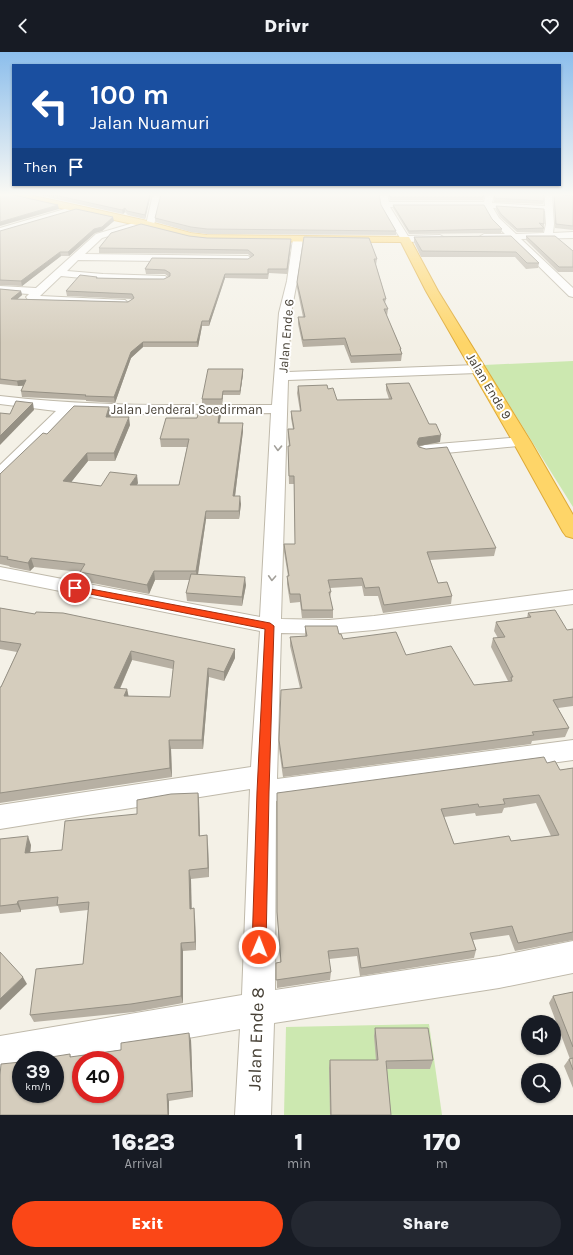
<!DOCTYPE html>
<html lang="en">
<head>
<meta charset="utf-8">
<style>
	body { margin:0; font-family:Karla,sans-serif; background:#242831; color:#f1f3f6; height:100vh; display:flex; flex-direction:column; font-size:15px; white-space:nowrap }
	* { box-sizing:border-box; margin:0 }
	p { font-size:13px; color:#9ea1a6 }
	.icon { flex:none; width:22px; height:22px; fill:none; stroke:currentColor; stroke-width:2; stroke-linecap:round; stroke-linejoin:round }
	.map { position:relative; height:1063px; overflow:hidden }
	.panel { display:flex; flex-direction:column; background:#171b24; flex:1 }
	.panel>* { flex:none }
	.hud { position:absolute; left:12px; top:12px; width:549px; height:122px; border-radius:0px; box-shadow:0 1px 3px #0004; background:#1a4fa0; color:#fff; overflow:hidden }
	.fabs { position:absolute; left:521px; top:963px; display:grid; gap:8px }
	.fabs a { display:grid; place-items:center; width:40px; height:40px; border-radius:50%; background:#171b24; box-shadow:0 1px 3px #0004; font-size:20px }
	.speed { position:absolute; left:12px; top:999px; display:flex; gap:8px; font-size:20px; font-weight:700; text-align:center }
	.speed>* { display:grid; place-content:center; width:52px; height:52px; border-radius:50%; background:#171b24; box-shadow:0 1px 3px #0004; line-height:1 }
	.speed small { font-size:10px; font-weight:400 }
	.speed .limit { border:6px solid #d22; background:#fff; color:#111 }
	.pin { position:absolute; display:grid; place-items:center; width:34px; height:34px; color:#fff; margin:-17px; border:2px solid #fff; border-radius:50%; box-shadow:0 1px 4px #0007 }
	.me { position:absolute; width:44px; margin:-22px; rotate:1deg; stroke-linejoin:round; filter:drop-shadow(0 0 3px #0008) }
	.turn { display:flex; align-items:center; gap:14px; height:84px; padding:0 12px; font-size:18px }
	.turn .icon { width:52px; height:52px; stroke-width:2.5 }
	.turn b { display:block; font-size:28px; line-height:34px }
	.then { display:flex; align-items:center; height:38px; padding:0 12px; background:#0003; gap:8px; font-size:15px }
	.eta { display:flex; justify-content:space-evenly; align-items:center; height:68px; text-align:center }
	.eta b { font-size:24px; font-weight:800; line-height:28px }
	.button { display:flex; gap:8px; margin-top:auto; padding:8px 12px }
	.button a { flex:1; height:46px; border-radius:24px; background:#fb4717; color:#fff; font-size:16px; font-weight:800; line-height:46px; text-align:center }
	.button a+a { background:#242831; color:#f1f3f6 }
	header { display:flex; justify-content:space-between; align-items:center; height:52px; padding:0 12px; background:#171b24; font-size:18px; font-weight:800 }
	.map>svg:first-child { display:block }
</style>
</head>
<body>
<header><svg class="icon" aria-label="back" viewBox="0 0 24 24"><path d="M15 5l-7 7 7 7"/></svg>Drivr<svg class="icon" aria-label="heart" viewBox="0 0 24 24"><path d="M12 20l-8-8c-3-5 5-10 8-4 3-6 11-1 8 4z"/></svg></header>
<div class="map">
<svg width="573" height="1063" viewBox="0 0 573 1063">
	<rect width="100%" height="100%" fill="#f4f1e7"/>
	<g fill="#cce8b0">
		<polygon points="573,309 573,455 484,313"/>
		<polygon points="429,972 442,1063 284,1063 286,975"/>
	</g>
	<g fill="none" stroke-linecap="round" stroke-linejoin="round">
		<g stroke="#bfb9aa" stroke-width="2">
			<g id="minor">
				<polygon points="153,142 161,142 154,173 150,176 146,173"/>
				<path d="M 379,142 L 387,142 L 389,150 L 484,150 L 486,142 L 494,142 L 492,151 L 545,154 L 544,142 L 552,142 L 554,172 L 553,181 L 573,180 L 573,186 L 521,187 L 573,236 L 573,245 L 569,244 L 511,187 L 481,187 L 479,185 L 484,182 L 505,182 L 493,170 L 484,155 L 390,155 L 408,184 L 440,183 L 445,186 L 440,189 L 405,190 L 402,189 L 382,157 ZM 493,156 L 545,159 L 546,172 L 544,181 L 516,182 L 499,166 Z"/>
				<polygon points="75,154 79,157 78,159 0,182 0,176"/>
				<polygon points="137,170 141,173 140,175 102,186 85,202 248,204 253,207 248,210 78,208 67,219 103,222 165,224 170,227 165,230 103,228 61,224 40,244 125,248 127,250 125,252 121,253 33,250 29,249 26,245 29,242 0,240 0,234 36,236 96,182"/>
				<path d="M 298,184 L 303,187 L 297,229 L 291,261 L 288,320 L 477,313 L 482,314 L 484,317 L 482,320 L 477,321 L 288,328 L 281,567 L 329,568 L 374,564 L 573,538 L 573,552 L 374,578 L 329,582 L 281,581 L 277,727 L 573,688 L 573,708 L 276,749 L 275,938 L 499,904 L 573,889 L 573,921 L 499,936 L 274,971 L 271,1063 L 235,1063 L 240,977 L 55,1009 L 21,1008 L 21,1015 L 0,1018 L 0,984 L 242,943 L 250,737 L 0,777 L 0,753 L 251,715 L 260,579 L 0,527 L 0,515 L 260,565 L 271,361 L 139,362 L 71,360 L 6,426 L 0,427 L 0,413 L 56,359 L 0,352 L 0,344 C 91,355 181,353 272,353 L 279,261 L 287,229 L 293,187 Z"/>
				<polygon points="522,385 528,387 530,390 528,393 425,403 419,401 417,398 419,395 425,393"/>
			</g>
		</g>
		<g stroke="#deaa37" stroke-width="2">
			<polygon id="highway" points="7,142 25,142 143,168 191,181 207,183 409,185 438,239 531,390 573,463 573,486 566,484 563,480 513,390 426,239 401,190 207,189 190,187 141,174 11,145"/>
		</g>
		<use href="#minor" fill="#fff" fill-rule="evenodd"/>
		<use href="#highway" fill="#fed568" fill-rule="evenodd"/>
	</g>
	<g fill="#b7b0a3" fill-rule="evenodd">
		<polygon points="34,142 151,142 145,167 128,163 125,160 123,162"/>
		<polygon points="388,142 485,142 483,148 390,148"/>
		<polygon points="495,142 544,149 543,152 494,150"/>
		<polygon points="554,142 573,144 573,178 555,176 554,146"/>
		<polygon points="381,153 396,179 396,183 207,182 191,180 156,170 155,166"/>
		<polygon points="393,153 492,167 502,177 501,181 409,182 393,156"/>
		<polygon points="496,154 544,172 544,175 543,175 544,176 543,180 517,180 500,165 496,158"/>
		<polygon points="114,169 102,179 95,181 69,204 61,204 22,234 0,233 0,179"/>
		<polygon points="189,184 207,186 291,191 287,222 269,221 268,227 225,226 209,274 202,274 198,295 143,295 131,306 115,351 86,349 86,348 22,345 21,339 23,334 18,334 0,332 0,237 21,239 22,243 17,247 128,250 133,247 67,244 66,239 97,225 98,226 164,227 169,225 165,222 146,222 145,217 248,207 251,205 248,202 99,201 99,196"/>
		<polygon points="511,184 539,211 538,216 526,217 515,205 421,205 414,190 414,185"/>
		<polygon points="526,184 573,199 573,220 558,220 526,188"/>
		<polygon points="304,185 377,207 376,213 386,247 385,251 388,257 387,264 401,297 401,300 402,302 401,309 351,311 344,293 303,295 298,272 298,265 303,265 297,236 297,230"/>
		<polygon points="243,317 243,322 240,343 223,343 222,352 202,352 202,347"/>
		<polygon points="386,332 429,372 440,390 418,394 496,496 494,504 430,508 438,531 452,544 451,552 383,561 378,544 364,544 362,534 330,536 331,540 330,545 333,558 333,566 302,566 300,550 290,551 287,532 287,524 288,524 284,500 284,492 295,492 294,432 289,432 288,401 289,394 288,385 288,377 293,377 291,366 291,359 300,359 297,341 298,334 328,337 337,348 389,347 386,338"/>
		<polygon points="220,355 221,363 219,371 243,371 243,379 235,444 241,452 239,467 206,467 198,523 246,533 242,554 187,549 186,541 190,528 155,528 149,542 82,529 80,520 34,515 30,519 10,515 9,514 0,512 0,422 47,382 111,363 110,365 130,373 115,409 88,409 71,430 101,434 138,431 137,433 179,433 187,395 161,395 160,387 197,366"/>
		<path d="M 0,556 L 235,597 L 235,606 L 224,629 L 209,625 L 203,697 L 171,697 L 172,725 L 0,751 L 0,635 L 1,635 L 17,600 L 0,597 ZM 132,608 L 173,617 L 170,645 L 128,645 L 127,637 L 120,637 Z"/>
		<polygon points="528,561 567,578 573,577 573,654 558,656 569,676 565,685 532,689 531,692 283,725 279,697 279,688 300,636 290,594 290,585 305,584 305,574 339,582 343,587 406,603 474,633 508,629 491,595 493,586 498,586 494,579 496,570 527,566"/>
		<path d="M 547,711 L 560,718 L 573,716 L 573,888 L 515,899 L 509,883 L 473,888 L 476,898 L 474,906 L 360,924 L 357,904 L 329,907 L 331,920 L 330,928 L 277,936 L 276,911 L 280,910 L 277,860 L 277,741 ZM 536,751 L 551,784 L 511,789 L 454,792 L 444,765 L 475,761 L 476,764 L 502,761 L 504,756 Z"/>
		<polygon points="198,741 199,749 200,784 208,792 209,825 191,827 191,857 195,865 196,898 183,899 183,951 134,960 34,970 30,963 83,912 88,858 60,861 58,854 21,858 21,860 0,862 0,787 31,793 30,801 62,798 137,762"/>
		<polygon points="573,940 573,1036 564,1014 569,1007 570,1007 549,951 553,944"/>
		<polygon points="375,976 433,1008 430,1017 387,1017 391,1063 330,1063 329,1016 330,1008 376,1008 374,984"/>
		<polygon points="191,988 193,1045 169,1049 169,1063 0,1063 70,1002 71,1005"/>
	</g>
	<g fill="#959084">
		<polygon points="150,142 151,142 145,167 145,163"/>
		<polygon points="58,153 59,157 0,174 0,170"/>
		<polygon points="125,156 125,160 123,162 122,158"/>
		<polygon points="113,165 114,169 102,179 95,181 69,204 68,200 94,177"/>
		<polygon points="291,187 291,191 287,222 287,217"/>
		<polygon points="60,200 61,204 22,234 21,229"/>
		<polygon points="225,222 225,226 209,274 209,269"/>
		<polygon points="21,239 22,243 12,252 11,247"/>
		<polygon points="202,269 202,274 198,295 197,290"/>
		<polygon points="143,290 143,295 131,306 115,351 114,345 131,300"/>
		<polygon points="243,317 243,322 240,343 240,339"/>
		<polygon points="26,328 27,333 18,334 17,329"/>
		<polygon points="223,339 223,343 222,352 222,347"/>
		<polygon points="33,351 34,358 0,393 0,384"/>
		<polygon points="109,355 111,363 107,373 106,365"/>
		<polygon points="220,355 221,363 218,379 218,371"/>
		<polygon points="129,365 130,373 115,409 114,401"/>
		<polygon points="243,371 243,379 234,452 233,444"/>
		<polygon points="441,383 440,390 419,394 417,391 419,386"/>
		<polygon points="87,401 88,409 65,438 63,429"/>
		<polygon points="137,423 138,431 132,442 130,433"/>
		<polygon points="240,444 241,452 239,467 239,459"/>
		<polygon points="206,459 206,467 197,528 196,519"/>
		<polygon points="31,506 34,515 30,519 28,511"/>
		<polygon points="154,519 155,528 149,542 147,533"/>
		<polygon points="245,525 246,533 242,554 242,545"/>
		<polygon points="235,597 235,606 224,629 224,620"/>
		<polygon points="131,599 132,608 116,645 114,636"/>
		<polygon points="208,616 209,625 203,697 202,688"/>
		<polygon points="127,637 129,646 124,644"/>
		<polygon points="169,688 171,697 172,725 170,716"/>
		<polygon points="198,741 199,749 200,793 199,784"/>
		<polygon points="207,783 208,792 209,825 208,816"/>
		<polygon points="28,784 31,793 29,810 25,801"/>
		<polygon points="189,818 191,827 192,865 190,857"/>
		<polygon points="18,849 21,858 21,860 17,852"/>
		<polygon points="194,856 195,865 196,898 195,890"/>
		<polygon points="181,891 183,899 183,951 181,944"/>
		<polygon points="23,925 27,932 0,958 0,947"/>
		<polygon points="189,981 191,988 193,1045 192,1039"/>
		<polygon points="167,1042 169,1049 169,1063 168,1063"/>
	</g>
	<g fill="#d5cdbd" stroke="#959084" fill-rule="evenodd">
		<polygon points="0,142 9,142 58,153 0,170"/>
		<polygon points="50,142 150,142 145,163 127,159 125,156 122,158"/>
		<polygon points="161,142 379,142 381,153 396,179 207,177 191,175 155,166"/>
		<polygon points="390,142 484,142 483,145 390,145"/>
		<polygon points="495,142 544,142 544,149 494,146"/>
		<polygon points="554,142 573,144 573,174 556,172"/>
		<polygon points="393,153 484,153 492,167 502,177 409,179"/>
		<polygon points="496,154 544,157 544,172 539,171 544,176 517,177 501,162"/>
		<polygon points="76,157 113,165 102,175 94,177 68,200 60,200 21,229 0,228 0,179"/>
		<polygon points="141,172 189,184 207,186 291,187 287,217 268,217 268,222 225,222 209,269 202,269 197,290 143,290 131,300 114,345 85,344 86,343 21,339 26,328 17,329 0,327 0,237 21,239 11,247 128,250 134,246 132,242 66,239 80,223 97,225 96,226 140,227 164,227 170,224 170,221 165,218 145,217 152,206 248,207 254,203 248,198 99,196 111,181"/>
		<polygon points="511,184 539,211 527,211 516,200 422,199 414,185"/>
		<polygon points="526,184 555,184 573,199 573,215 559,215"/>
		<polygon points="304,185 369,186 377,207 374,207 386,247 383,247 388,257 384,257 401,297 400,297 402,302 351,304 345,286 303,288 298,265 305,265 297,230"/>
		<polygon points="208,317 243,317 240,339 223,339 222,347 202,347"/>
		<polygon points="409,331 429,372 436,372 441,383 419,386 417,391 419,395 426,397 447,395 496,496 427,500 438,531 447,530 452,544 384,553 379,535 365,536 362,526 328,528 331,540 329,540 333,558 302,558 300,542 290,542 287,524 289,524 284,492 295,492 294,424 289,424 288,394 290,394 288,377 294,377 291,359 301,359 298,334 327,333 328,337 333,336 337,348 392,347 386,332"/>
		<polygon points="16,349 33,351 0,384 0,361 10,362"/>
		<polygon points="74,354 109,355 106,365 129,365 114,401 87,401 63,429 101,434 110,420 137,423 130,433 179,433 189,387 160,387 166,366 197,366 200,355 220,355 218,371 243,371 233,444 240,444 239,459 206,459 196,519 154,519 147,533 80,520 85,512 31,506 28,511 7,507 8,505 0,504 0,422 43,381 47,382"/>
		<polygon points="191,522 245,525 242,545 186,541"/>
		<path d="M 0,556 L 35,562 L 36,560 L 63,561 L 235,597 L 224,620 L 208,616 L 202,688 L 169,688 L 170,716 L 0,741 L 0,635 L 1,635 L 21,592 L 0,589 ZM 131,599 L 174,609 L 170,645 L 124,644 L 127,637 L 114,636 Z"/>
		<polygon points="555,558 567,578 573,577 573,645 553,648 569,676 532,680 534,683 283,716 279,688 281,638 302,636 290,585 307,584 305,574 337,574 339,582 341,582 343,587 396,580 406,603 451,594 474,633 512,629 511,625 513,625 493,586 505,585 496,570 531,565 528,561"/>
		<path d="M 544,705 L 547,711 L 555,709 L 560,718 L 573,716 L 573,880 L 518,891 L 512,874 L 470,881 L 476,898 L 361,916 L 358,896 L 328,899 L 331,920 L 276,928 L 276,911 L 281,910 L 277,860 L 277,741 ZM 539,743 L 559,783 L 511,789 L 509,784 L 454,792 L 441,757 L 478,752 L 479,755 L 505,752 L 503,747 Z"/>
		<polygon points="198,741 199,784 207,783 208,816 189,818 190,857 194,856 195,890 181,891 181,944 131,952 30,963 36,917 83,912 89,850 57,853 58,845 18,849 17,852 0,854 0,787 28,784 25,801 62,798 65,769 137,762 137,748 171,742"/>
		<polygon points="0,900 23,925 0,947"/>
		<polygon points="573,940 573,995 553,944"/>
		<polygon points="375,976 428,976 433,1008 386,1009 391,1063 331,1063 330,1008 378,1008"/>
		<path d="M 189,981 L 192,1039 L 167,1042 L 168,1063 L 0,1063 L 0,1023 L 1,1012 L 21,1010 L 21,1042 L 55,1042 L 55,1008 L 32,1008 L 70,1002 L 70,1005 L 121,998 L 121,991 ZM 81,1008 L 115,1008 L 115,1042 L 81,1042 Z"/>
		<polygon points="573,1006 573,1018 569,1007"/>
	</g>
	<defs><path id="oneway-chevron" d="M-2-3.5L2.5 0L-2 3.5" fill="none" stroke-width="1.6" stroke-linecap="round" stroke-linejoin="round"/></defs>
	<g stroke="#a3a09a">
		<use href="#oneway-chevron" transform="translate(278 396) rotate(92)"/>
		<use href="#oneway-chevron" transform="translate(272 526) rotate(93)"/>
	</g>
	<linearGradient id="sky" x2="0" y2="1"><stop stop-color="#8cbeec"/><stop offset="0.49" stop-color="#faf9f4"/><stop offset="1" stop-color="#faf9f4" stop-opacity="0"/></linearGradient>
	<rect width="573" height="291" fill="url(#sky)"/>
	<polygon fill="#fb4717" stroke="#a32e0f" points="72,534 75,534 270,571 274,574 269,740 266,895 264,900 259,902 254,900 252,895 257,740 265,577 75,539 71,536"/>
	<g text-anchor="middle" dominant-baseline="central" stroke-width="4" stroke-linejoin="round" paint-order="stroke">
		<g font-size="13" fill="#474136" stroke="#fff">
			<text transform="translate(286 284) rotate(-85)">Jalan Ende 6</text>
			<text transform="translate(489 334) rotate(59)">Jalan Ende 9</text>
			<text x="187" y="357">Jalan Jenderal Soedirman</text>
		</g>
		<g font-size="18" fill="#474136" stroke="#fff">
			<text transform="translate(256 987) rotate(-88)">Jalan Ende 8</text>
		</g>
	</g>
</svg>
<div class="fabs">
<a><svg class="icon" aria-label="sound" viewBox="0 0 24 24"><path d="M4 9h4l5-4v14l-5-4H4zM17 9q2 3 0 6"/></svg></a>
<a><svg class="icon" aria-label="search" viewBox="0 0 24 24"><circle cx="10" cy="10" r="6"/><path d="M15 15l6 6"/></svg></a>
</div>
<div class="speed"><div>39<small>km/h</small></div><div class="limit">40</div></div>
<div class="pin" style="left:75px;top:536px;background:#d93025"><svg class="icon" aria-label="arrive" viewBox="0 0 24 24"><path d="M6 21V4h12l-3 4 3 4H6"/></svg></div>
<svg class="me" style="left:259px;top:895px" viewBox="-20 -20 40 40"><circle r="17" fill="#fb4717" stroke="#fff" stroke-width="3"/><path d="M0-11L8 9 0 5-8 9z" fill="#fff"/></svg>
<div class="hud">
<div class="turn"><svg class="icon" aria-label="left" viewBox="0 0 24 24"><path d="M17 20v-9H6M10 6l-5 5 5 5"/></svg><div><b>100 m</b>Jalan Nuamuri</div></div>
<div class="then">Then<svg class="icon" aria-label="arrive" viewBox="0 0 24 24"><path d="M6 21V4h12l-3 4 3 4H6"/></svg></div>
</div>
</div>
<section class="panel">
<div class="eta">
<div><b>16:23</b><p>Arrival</p></div>
<div><b>1</b><p>min</p></div>
<div><b>170</b><p>m</p></div>
</div>
<div class="button"><a>Exit</a><a>Share</a></div>
</section>
</body>
</html>
